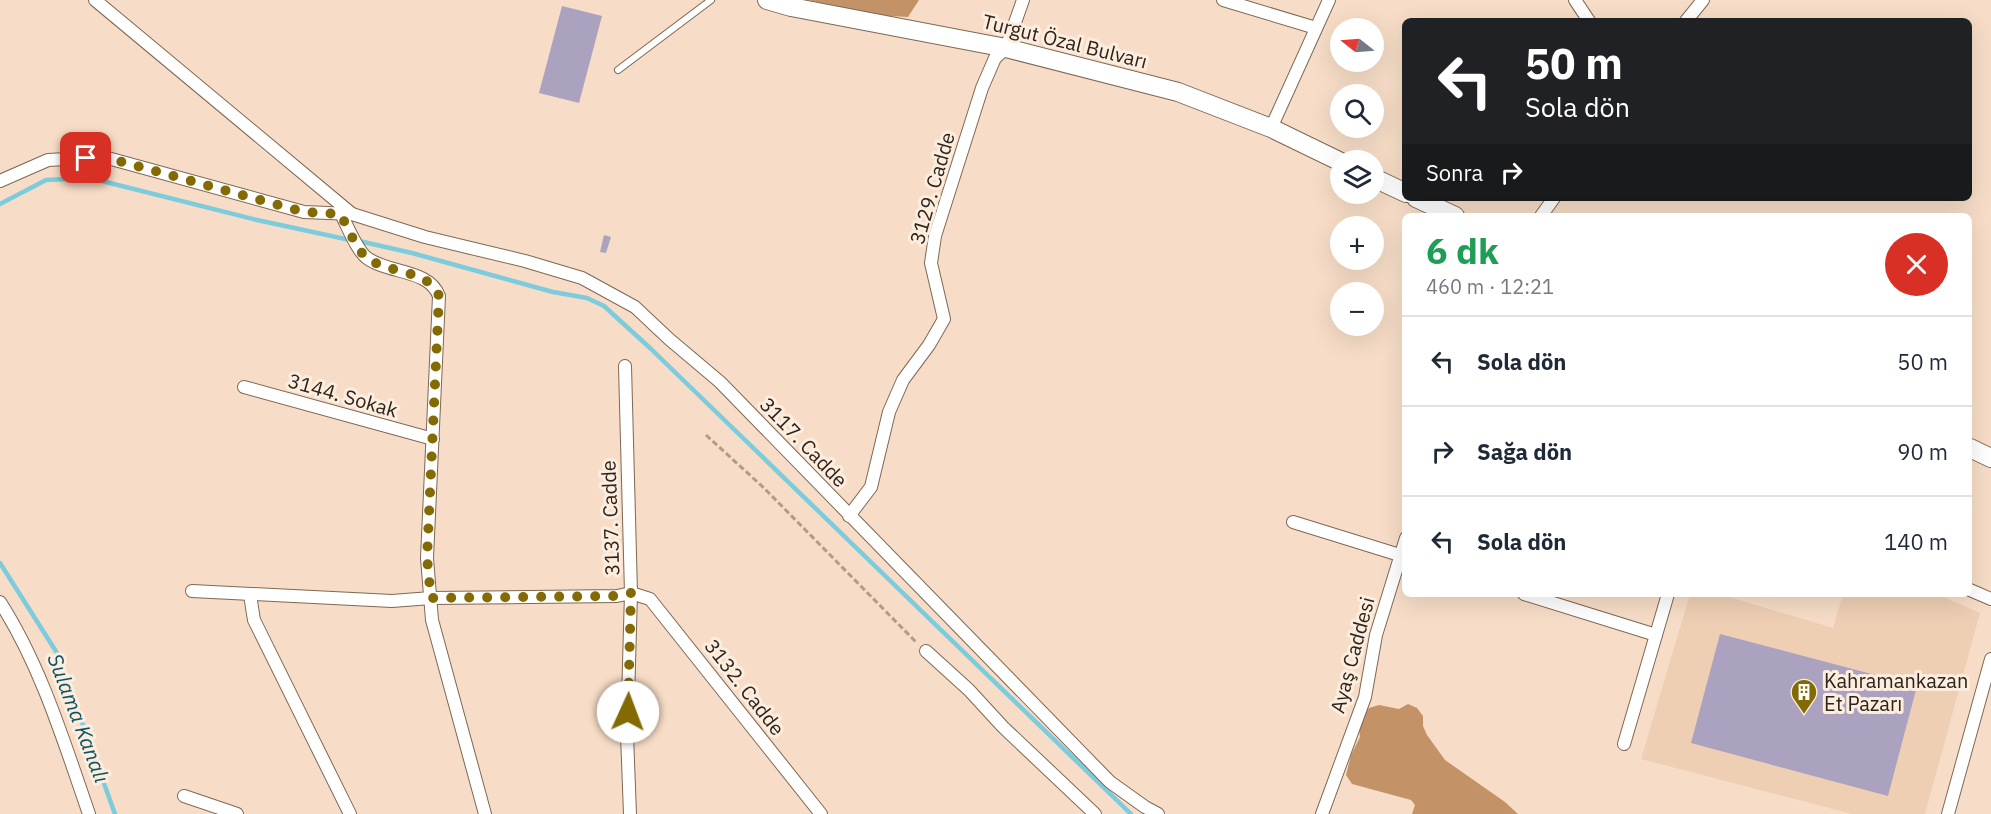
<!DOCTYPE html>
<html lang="tr">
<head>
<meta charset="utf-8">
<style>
	body { margin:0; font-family:"IBM Plex Sans",sans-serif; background:#f2f2f3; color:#1f2937; height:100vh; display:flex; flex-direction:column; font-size:22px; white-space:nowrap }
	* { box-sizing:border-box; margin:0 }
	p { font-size:20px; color:#747a83 }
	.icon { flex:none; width:33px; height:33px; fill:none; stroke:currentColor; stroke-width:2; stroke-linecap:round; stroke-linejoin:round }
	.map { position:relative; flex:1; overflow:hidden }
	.panel { position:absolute; left:1402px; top:213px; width:570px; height:384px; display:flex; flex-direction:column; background:#fff; border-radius:9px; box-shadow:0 6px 24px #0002 }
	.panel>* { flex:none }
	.guide { position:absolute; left:1402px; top:18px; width:570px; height:183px; border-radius:9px; box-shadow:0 6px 24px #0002; background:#202124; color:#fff; overflow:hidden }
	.needle { width:39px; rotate:287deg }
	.controls { position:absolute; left:1330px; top:18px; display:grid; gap:12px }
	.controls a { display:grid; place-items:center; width:54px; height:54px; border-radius:50%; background:#fff; box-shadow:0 6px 24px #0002; font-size:30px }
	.pin { position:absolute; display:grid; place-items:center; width:51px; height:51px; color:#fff; margin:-26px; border-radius:12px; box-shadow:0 3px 9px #0006 }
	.me { position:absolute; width:66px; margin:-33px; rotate:2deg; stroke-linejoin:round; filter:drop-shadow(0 0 4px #0008) }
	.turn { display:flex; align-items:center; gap:21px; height:126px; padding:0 24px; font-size:27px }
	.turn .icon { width:78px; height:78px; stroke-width:2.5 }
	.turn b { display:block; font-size:42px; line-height:51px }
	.then { display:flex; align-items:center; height:57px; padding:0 24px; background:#0003; gap:12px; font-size:22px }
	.round { display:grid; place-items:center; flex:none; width:63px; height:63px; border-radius:32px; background:#f2f2f3 }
	.overview { display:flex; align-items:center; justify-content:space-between; height:102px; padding:0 24px }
	h1 { font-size:36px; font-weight:700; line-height:45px; color:#1e9e55 }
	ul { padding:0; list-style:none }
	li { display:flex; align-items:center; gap:18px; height:90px; padding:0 24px; border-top:2px solid #e0e1e3 }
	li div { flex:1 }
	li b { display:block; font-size:22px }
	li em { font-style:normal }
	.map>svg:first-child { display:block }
</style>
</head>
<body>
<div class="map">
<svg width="1991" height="814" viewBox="0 0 1991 814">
	<rect width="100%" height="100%" fill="#f7ddc7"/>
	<polygon fill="#eecfb4" points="1690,594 1719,594 1833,628 1843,594 1937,594 1980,613 1925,814 1852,814 1641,759"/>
	<g fill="#c39367">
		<polygon points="808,0 919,0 908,17 874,15"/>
		<polygon points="1408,704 1417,708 1423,716 1423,726 1427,735 1445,760 1505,802 1518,814 1412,814 1415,805 1411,800 1352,784 1346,775 1351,755 1360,737 1359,727 1362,716 1369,708 1379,705 1399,709"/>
	</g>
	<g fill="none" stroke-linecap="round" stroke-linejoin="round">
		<g stroke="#7cccde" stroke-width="4.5">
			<polyline points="0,204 46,180 90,178 257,220 350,240"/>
			<polyline points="359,241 412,253 553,292 587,298 604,306 650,348 1131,814"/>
			<polyline points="0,563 57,653 115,814"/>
		</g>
	</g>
	<g fill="#aaa2be">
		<polygon points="562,6 602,16 579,103 539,93"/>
		<polygon points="604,235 611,237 606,253 600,252"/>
		<polygon points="1720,634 1917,686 1888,796 1691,743"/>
	</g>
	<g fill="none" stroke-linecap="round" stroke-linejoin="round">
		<g stroke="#7e6854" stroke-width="8">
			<polyline id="lane" points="618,70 711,0"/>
		</g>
		<g stroke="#7e6854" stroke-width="14">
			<g id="street">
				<polyline points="95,0 352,214"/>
				<polyline points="1223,0 1316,28"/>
				<polyline points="1575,0 1589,21"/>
				<polyline points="1686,21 1703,0"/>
				<polyline points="1271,128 1329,0"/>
				<polyline points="0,181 48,160 104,157 304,212 352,214 425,237 525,261 582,278 635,307 669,339 720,382 1110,782 1145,807 1158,814"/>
				<path d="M 341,214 C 347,225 357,251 367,258 C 389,274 429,269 439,296 L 427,558 L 432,620 L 485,814"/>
				<polyline points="1541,216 1554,198"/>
				<polyline points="625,366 631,593 627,735 630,814"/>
				<polyline points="244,387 433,439"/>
				<polyline points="849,516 871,487 889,412 903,380 929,345 944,319 931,263 935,236 982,88 995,58 1006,48 1023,0"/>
				<polyline points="1293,522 1406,557"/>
				<polyline points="1970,590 1991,599"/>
				<polyline points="192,591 392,601 431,598 617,596 631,593 650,599 821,814"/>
				<polyline points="1524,594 1656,635"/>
				<polyline points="250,595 254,620 350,814"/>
				<path d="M 0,602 C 41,666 64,742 89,814"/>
				<polyline points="926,651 969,690 1003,727 1095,814"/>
				<polyline points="1624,744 1668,594"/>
				<polyline points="184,796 237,814"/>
				<polyline points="1322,814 1365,697 1376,635 1406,538"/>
				<polyline points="1948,814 1991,659"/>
			</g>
		</g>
		<g stroke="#7e6854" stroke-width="20">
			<g id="secondary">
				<polyline points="767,0 791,7 1006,48 1178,92 1271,128 1341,162"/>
				<polyline points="1374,178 1406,193"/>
				<polyline points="1416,198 1455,216"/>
				<polyline points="1970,448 1991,458"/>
			</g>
		</g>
		<polyline stroke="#b19c8b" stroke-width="3" stroke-dasharray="6 3" stroke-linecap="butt" points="706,435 764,488 916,642"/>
		<use href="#lane" stroke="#fff" stroke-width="6"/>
		<use href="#street" stroke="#fff" stroke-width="12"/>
		<use href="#secondary" stroke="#fff" stroke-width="18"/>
	</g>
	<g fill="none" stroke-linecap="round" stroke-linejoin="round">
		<path stroke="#836a03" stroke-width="10" stroke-dasharray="0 18" d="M 86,158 L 104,157 L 304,212 L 340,214 C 347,225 357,251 367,258 C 388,274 429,269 439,296 L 427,558 L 431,598 L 617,596 L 631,593 L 628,712"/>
	</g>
	<defs>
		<g id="building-pin" transform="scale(1.35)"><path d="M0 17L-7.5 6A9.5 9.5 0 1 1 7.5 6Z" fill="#836a03" stroke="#fceddf"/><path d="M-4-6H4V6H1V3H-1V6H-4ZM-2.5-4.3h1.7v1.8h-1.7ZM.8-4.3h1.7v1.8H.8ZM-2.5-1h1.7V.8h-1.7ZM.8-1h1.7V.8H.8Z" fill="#fff"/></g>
	</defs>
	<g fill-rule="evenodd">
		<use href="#building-pin" x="1804" y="692"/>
	</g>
	<g text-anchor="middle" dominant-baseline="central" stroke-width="6" stroke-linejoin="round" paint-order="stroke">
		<g font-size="20" fill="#2d231b" stroke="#fceddf">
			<text transform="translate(1065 41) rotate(14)">Turgut Özal Bulvarı</text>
			<text transform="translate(932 188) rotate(-74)">3129. Cadde</text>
			<text transform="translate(343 395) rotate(16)">3144. Sokak</text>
			<text transform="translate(804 442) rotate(46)">3117. Cadde</text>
			<text transform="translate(610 518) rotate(-92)">3137. Cadde</text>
			<text transform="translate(1352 655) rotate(-75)">Ayaş Caddesi</text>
			<text transform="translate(745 687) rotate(52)">3132. Cadde</text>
		</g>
		<g font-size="20" fill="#2d231b" stroke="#fceddf" text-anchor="start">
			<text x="1824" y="680">Kahramankazan<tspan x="1824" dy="23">Et Pazarı</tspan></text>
		</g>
		<g font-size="21" font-style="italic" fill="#0d5461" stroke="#fceddf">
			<text transform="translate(79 718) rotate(69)">Sulama Kanalı</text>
		</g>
	</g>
</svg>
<div class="controls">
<a><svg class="needle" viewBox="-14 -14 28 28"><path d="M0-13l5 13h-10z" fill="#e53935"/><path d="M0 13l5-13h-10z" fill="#747a83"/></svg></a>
<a><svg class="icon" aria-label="search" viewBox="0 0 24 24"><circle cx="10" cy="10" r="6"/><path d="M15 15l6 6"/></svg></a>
<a><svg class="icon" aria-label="layers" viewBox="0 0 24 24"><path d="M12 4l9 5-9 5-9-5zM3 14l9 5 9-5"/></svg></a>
<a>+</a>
<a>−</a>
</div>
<div class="pin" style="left:86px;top:158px;background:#d93025"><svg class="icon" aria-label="arrive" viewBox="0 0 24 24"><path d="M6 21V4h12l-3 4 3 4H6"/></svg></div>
<svg class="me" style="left:628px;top:712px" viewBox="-20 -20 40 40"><circle r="19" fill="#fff"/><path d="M0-13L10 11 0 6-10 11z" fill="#836a03"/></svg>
<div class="guide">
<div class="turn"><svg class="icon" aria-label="left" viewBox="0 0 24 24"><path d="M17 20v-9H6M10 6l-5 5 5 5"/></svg><div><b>50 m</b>Sola dön</div></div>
<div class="then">Sonra<svg class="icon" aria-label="right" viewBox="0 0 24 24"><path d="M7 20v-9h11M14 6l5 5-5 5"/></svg></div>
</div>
<section class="panel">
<div class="overview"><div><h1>6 dk</h1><p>460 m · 12:21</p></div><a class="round" style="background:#d93025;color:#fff"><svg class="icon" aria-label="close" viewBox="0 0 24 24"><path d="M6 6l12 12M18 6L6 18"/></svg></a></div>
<ul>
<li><svg class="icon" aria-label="left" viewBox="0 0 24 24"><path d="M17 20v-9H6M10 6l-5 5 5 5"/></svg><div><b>Sola dön</b></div><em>50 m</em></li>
<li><svg class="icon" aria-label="right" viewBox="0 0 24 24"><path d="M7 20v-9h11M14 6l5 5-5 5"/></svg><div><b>Sağa dön</b></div><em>90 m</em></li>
<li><svg class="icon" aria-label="left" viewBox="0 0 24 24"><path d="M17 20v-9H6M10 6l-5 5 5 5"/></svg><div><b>Sola dön</b></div><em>140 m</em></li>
</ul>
</section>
</div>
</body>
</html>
